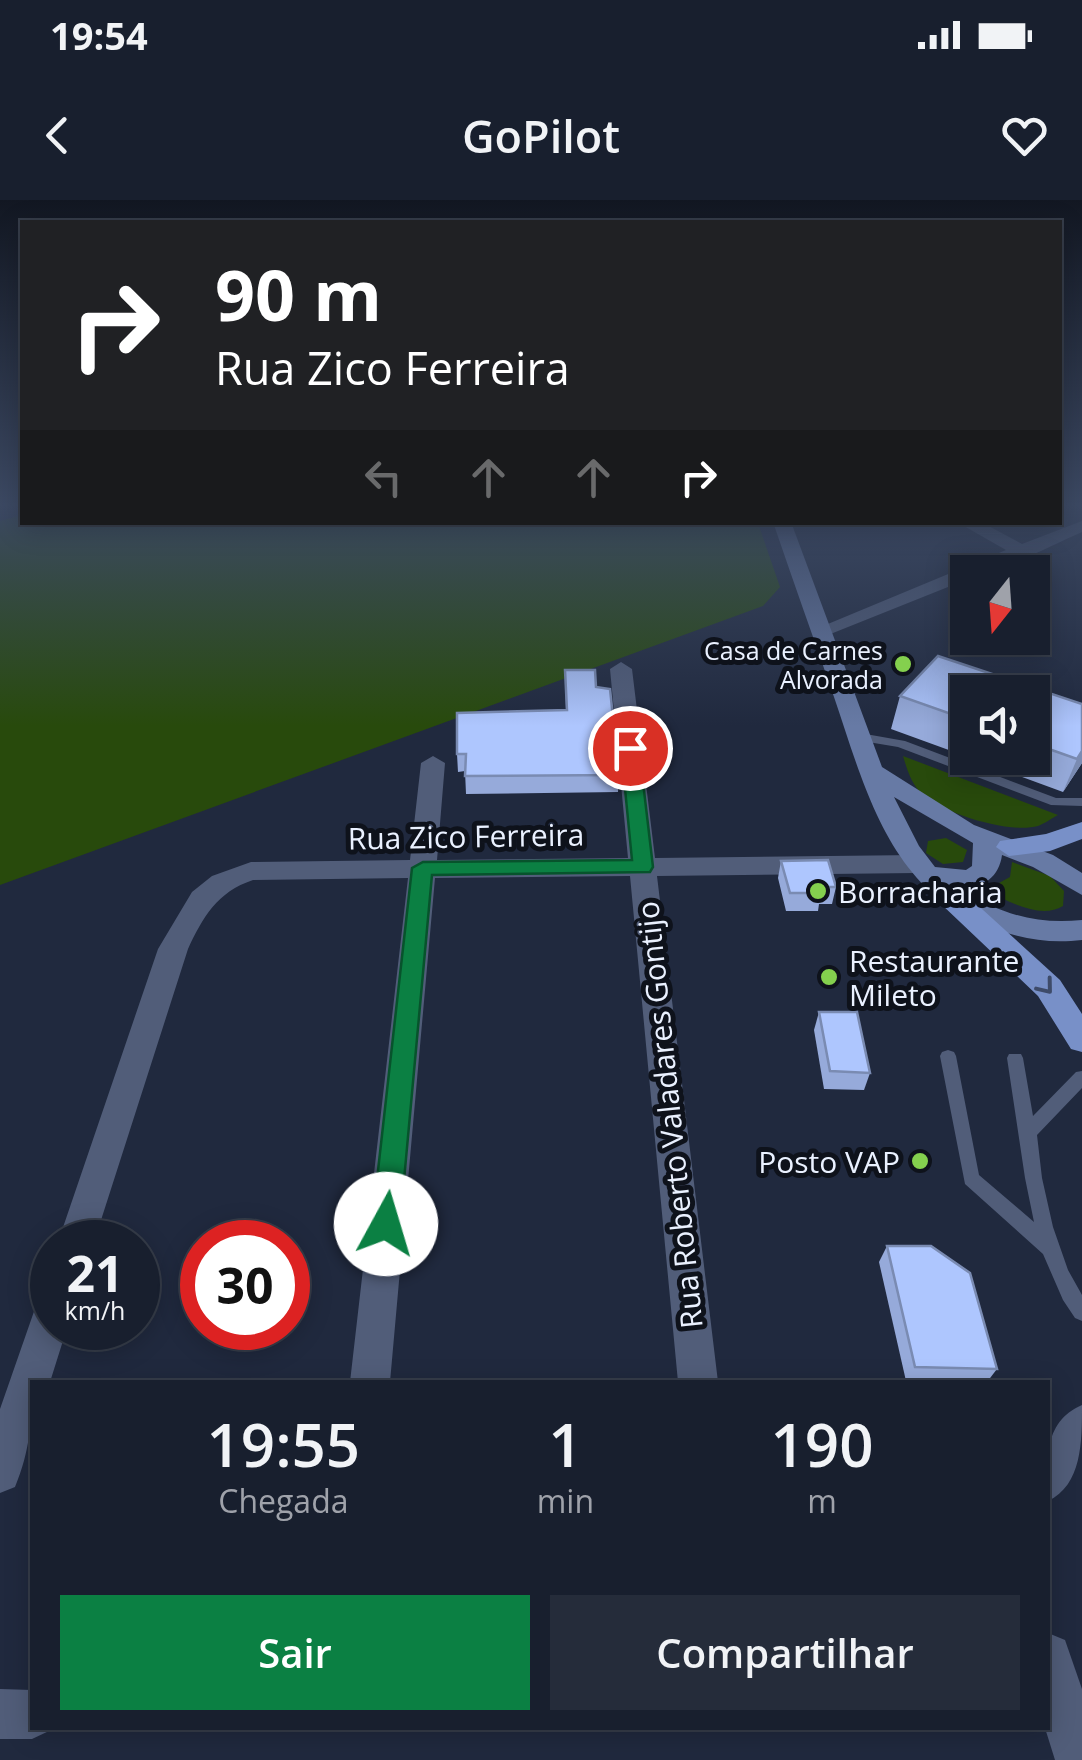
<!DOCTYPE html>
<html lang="pt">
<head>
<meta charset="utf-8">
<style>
	body { margin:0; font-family:"Open Sans",sans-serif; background:#252c3a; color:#f1f3f6; height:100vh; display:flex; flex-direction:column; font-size:38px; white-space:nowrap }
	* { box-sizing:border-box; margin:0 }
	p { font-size:32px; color:#9fa2aa }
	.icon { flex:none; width:55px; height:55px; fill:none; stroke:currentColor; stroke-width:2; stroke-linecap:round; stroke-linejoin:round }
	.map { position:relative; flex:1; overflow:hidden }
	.panel { position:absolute; left:30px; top:1180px; width:1020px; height:350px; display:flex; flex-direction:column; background:#181f2e; border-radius:0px; box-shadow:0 5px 25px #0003,0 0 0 2px #363d4a }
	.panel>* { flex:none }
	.guide { position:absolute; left:20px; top:20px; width:1042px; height:305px; border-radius:0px; box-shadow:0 5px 25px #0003,0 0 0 2px #363d4a; background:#202124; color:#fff; overflow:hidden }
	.needle { width:65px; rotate:197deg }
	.tools { position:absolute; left:950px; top:355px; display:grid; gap:20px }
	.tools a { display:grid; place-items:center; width:100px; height:100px; border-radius:0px; background:#181f2e; box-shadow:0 5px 25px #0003,0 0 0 2px #363d4a; font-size:50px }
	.speed { position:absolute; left:30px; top:1020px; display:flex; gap:20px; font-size:50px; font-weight:700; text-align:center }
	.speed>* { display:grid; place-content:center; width:130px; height:130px; border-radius:50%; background:#181f2e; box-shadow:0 5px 25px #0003,0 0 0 2px #363d4a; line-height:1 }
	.speed small { font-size:25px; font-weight:400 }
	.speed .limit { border:15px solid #d22; background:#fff; color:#111 }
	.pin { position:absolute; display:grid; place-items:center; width:85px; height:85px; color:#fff; margin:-42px; border:5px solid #fff; border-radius:50%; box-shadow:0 2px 10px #0007 }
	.me { position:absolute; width:110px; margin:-55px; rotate:6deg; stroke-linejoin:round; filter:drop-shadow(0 0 8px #0008) }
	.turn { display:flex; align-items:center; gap:35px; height:210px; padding:0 30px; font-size:45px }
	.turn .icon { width:130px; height:130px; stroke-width:2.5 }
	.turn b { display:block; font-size:70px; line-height:85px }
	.lanes { display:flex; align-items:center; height:95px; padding:0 30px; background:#0003; justify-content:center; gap:50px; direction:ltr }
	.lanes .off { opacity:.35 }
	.eta { display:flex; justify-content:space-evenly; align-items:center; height:170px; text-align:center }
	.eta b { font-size:60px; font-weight:600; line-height:70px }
	.button { display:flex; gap:20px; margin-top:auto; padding:20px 30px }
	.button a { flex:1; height:115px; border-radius:0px; background:#0b8043; color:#fff; font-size:40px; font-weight:600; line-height:115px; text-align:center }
	.button a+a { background:#252c3a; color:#f1f3f6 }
	.status { display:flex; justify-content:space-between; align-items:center; height:70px; padding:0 50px; background:#181f2e; direction:ltr }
	.status svg { height:28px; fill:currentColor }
	header { display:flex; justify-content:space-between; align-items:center; height:130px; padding:0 30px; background:#181f2e; font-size:45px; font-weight:600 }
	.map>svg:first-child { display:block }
</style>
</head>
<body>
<div class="status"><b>19:54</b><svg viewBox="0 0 49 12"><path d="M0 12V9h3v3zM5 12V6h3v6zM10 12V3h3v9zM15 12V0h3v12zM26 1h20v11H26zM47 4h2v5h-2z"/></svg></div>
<header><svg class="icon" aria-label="back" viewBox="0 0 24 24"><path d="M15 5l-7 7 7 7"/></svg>GoPilot<svg class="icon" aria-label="heart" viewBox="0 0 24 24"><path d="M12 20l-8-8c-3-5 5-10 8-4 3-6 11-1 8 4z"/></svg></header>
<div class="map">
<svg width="1082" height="1560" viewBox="0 0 1082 1560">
	<rect width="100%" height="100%" fill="#20293e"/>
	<g fill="#284a0c">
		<polygon points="22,315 22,322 758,323 780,387 763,406 0,685 0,321"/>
		<path d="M 903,556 L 1058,615 C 1052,618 1044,624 1038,626 C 1008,634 940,613 919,591 C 910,580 907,569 903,556 Z"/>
		<polygon points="946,638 967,650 963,662 943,664 926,653 928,641"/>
		<path d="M 1012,662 L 1050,676 L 1064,691 L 1063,706 C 1040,720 1007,701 986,690 L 1010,677 Z"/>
	</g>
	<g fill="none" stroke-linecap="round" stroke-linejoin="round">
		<g fill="#515d79" fill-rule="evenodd">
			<polygon points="860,533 905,541 1056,598 1082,598 1082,606 1051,605 898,547 856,540 856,534"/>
			<polygon points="948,850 954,852 956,856 979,975 1034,1022 1025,978 1007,858 1009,854 1021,854 1023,858 1033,916 1076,872 1082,871 1082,888 1037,935 1042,978 1053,1027 1068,1070 1082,1095 1082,1121 1075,1118 1063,1100 1043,1054 965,984 940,856 942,852"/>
		</g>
		<g fill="#515d79" fill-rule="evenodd">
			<path d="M 1082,321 L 1082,332 C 1047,347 1005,372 968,372 L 968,379 L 828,435 L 821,437 L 811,431 L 1006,350 L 957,322 L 981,322 L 1022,344 Z"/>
			<path d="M 621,462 L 632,469 L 655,658 L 917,655 L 927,658 L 930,664 L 927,670 L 917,673 L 657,676 L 718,1182 L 678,1182 L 630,676 L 435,678 L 390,1182 L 350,1182 L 408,678 L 253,680 C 217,692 203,717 188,749 L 94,1042 L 58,1042 L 158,749 L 192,692 L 212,676 L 251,662 L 410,660 L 421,563 L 433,556 L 445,563 L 437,660 L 628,658 L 610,469 Z"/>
			<path d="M 52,1095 L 52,1128 L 67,1128 L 50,1182 L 32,1182 C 32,1221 30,1251 15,1287 L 0,1293 L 0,1209 L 38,1100 Z"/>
			<path d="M 1082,1205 C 1082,1242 1082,1285 1048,1301 C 1046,1265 1042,1222 1082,1205 Z"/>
			<polygon points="1048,1433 1065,1440 1082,1489 1082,1560 1055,1560 1045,1528"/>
			<polygon points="0,1489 32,1490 32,1528 51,1528 49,1531 32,1539 0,1539"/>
		</g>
		<path fill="#677aa5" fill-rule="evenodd" d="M 773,322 L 791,322 L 882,567 L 974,625 L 1053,655 L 1082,673 L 1082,695 L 1033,667 L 1002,655 C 999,678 981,690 959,688 C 998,713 1035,725 1082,720 L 1082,740 C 1050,744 1022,739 992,728 C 890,693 865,588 834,497 C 814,439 793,381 773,322 ZM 894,597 L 973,643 L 972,666 L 966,670 L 935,667 L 919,646 Z"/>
		<g fill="#7890c8" fill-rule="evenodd">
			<polygon points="1082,622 1082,639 1050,651 1009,656 996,647 1000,641 1046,634"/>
			<polygon points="950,687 960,689 1060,780 1082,814 1082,852 1071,849 1038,796 940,703 936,696 940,689"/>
		</g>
	</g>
	<g fill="#96aada">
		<polygon points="938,456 1082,504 1082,563 1063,592 970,558 1032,558 1032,492 968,492 968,557 891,529 900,496"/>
		<polygon points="565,470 596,487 619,575 618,592 466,594 465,571 458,572 457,554 566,510"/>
		<polygon points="781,661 836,687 832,704 819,704 818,711 786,711 778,678"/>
		<polygon points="819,812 870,873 864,890 824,889 814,830"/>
		<polygon points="887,1046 997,1169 987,1182 906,1181 879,1062"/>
	</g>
	<polygon fill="#7a8bb2" points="1082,551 1082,563 1063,592 1077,559"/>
	<g fill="#aec6fe" stroke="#7a8bb2" stroke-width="2.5">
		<polygon points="938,456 1082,504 1082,551 1077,559 1032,543 1032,492 968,492 968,520 900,496"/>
		<polygon points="565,470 595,470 596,487 610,489 619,575 465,576 466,554 457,554 457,513 567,510"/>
		<polygon points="828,660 836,687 820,687 822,693 790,693 781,661"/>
		<polygon points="819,812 857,812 870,873 830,871"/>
		<polygon points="887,1046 931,1046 970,1073 997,1169 915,1167"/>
	</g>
	<defs><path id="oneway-chevron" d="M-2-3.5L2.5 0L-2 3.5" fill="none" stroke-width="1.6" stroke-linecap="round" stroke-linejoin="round" transform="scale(2.5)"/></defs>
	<use stroke="#3e4b69" href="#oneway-chevron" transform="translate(1046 787) rotate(51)"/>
	<linearGradient id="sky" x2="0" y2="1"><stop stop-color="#121722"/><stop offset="0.58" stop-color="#3c4963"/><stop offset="1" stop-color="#3c4963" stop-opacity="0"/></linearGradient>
	<rect width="1082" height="526" fill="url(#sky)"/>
	<polygon fill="#0b8043" stroke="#07532c" stroke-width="2.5" points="630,543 639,548 653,667 650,672 432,675 400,1024 396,1033 386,1036 377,1033 372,1024 412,668 423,662 632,660 621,548"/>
	<g fill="#84d04e" stroke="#0e121b" stroke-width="4">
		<circle cx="903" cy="464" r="10"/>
		<circle cx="818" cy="691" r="10"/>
		<circle cx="829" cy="777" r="10"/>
		<circle cx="920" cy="961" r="10"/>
	</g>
	<g text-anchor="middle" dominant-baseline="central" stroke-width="10" stroke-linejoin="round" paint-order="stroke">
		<g font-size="25" fill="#eaf1ff" stroke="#0e121b" text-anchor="end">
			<text x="883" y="450">Casa de Carnes<tspan x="883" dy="29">Alvorada</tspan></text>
		</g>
		<g font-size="30" fill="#eaf1ff" stroke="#0e121b">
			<text transform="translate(466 636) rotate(-1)">Rua Zico Ferreira</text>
			<text transform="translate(669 915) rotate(-96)">Rua Roberto Valadares Gontijo</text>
		</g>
		<g font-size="30" fill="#eaf1ff" stroke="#0e121b" text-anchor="start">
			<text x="838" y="691">Borracharia</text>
			<text x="849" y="760">Restaurante<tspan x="849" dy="34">Mileto</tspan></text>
			<text x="900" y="961" text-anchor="end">Posto VAP</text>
		</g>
	</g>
</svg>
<div class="tools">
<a><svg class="needle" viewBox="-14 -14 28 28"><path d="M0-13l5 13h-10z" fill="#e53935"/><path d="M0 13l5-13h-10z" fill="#9fa2aa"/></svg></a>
<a><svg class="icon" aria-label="sound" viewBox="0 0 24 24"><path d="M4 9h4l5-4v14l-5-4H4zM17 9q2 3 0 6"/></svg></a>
</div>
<div class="speed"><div>21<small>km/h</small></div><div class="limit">30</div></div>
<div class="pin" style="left:630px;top:548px;background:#d93025"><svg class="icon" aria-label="arrive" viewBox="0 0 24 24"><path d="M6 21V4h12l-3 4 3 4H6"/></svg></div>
<svg class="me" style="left:386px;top:1024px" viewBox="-20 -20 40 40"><circle r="19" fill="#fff"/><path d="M0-13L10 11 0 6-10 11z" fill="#0b8043"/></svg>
<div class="guide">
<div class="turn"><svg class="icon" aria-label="right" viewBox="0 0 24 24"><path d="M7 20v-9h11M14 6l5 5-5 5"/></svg><div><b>90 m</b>Rua Zico Ferreira</div></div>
<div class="lanes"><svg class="icon off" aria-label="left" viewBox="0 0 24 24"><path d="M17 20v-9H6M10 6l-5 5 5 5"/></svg><svg class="icon off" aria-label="ahead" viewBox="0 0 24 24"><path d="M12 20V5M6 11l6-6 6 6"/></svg><svg class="icon off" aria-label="ahead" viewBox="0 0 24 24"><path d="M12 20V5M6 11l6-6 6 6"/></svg><svg class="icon" aria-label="right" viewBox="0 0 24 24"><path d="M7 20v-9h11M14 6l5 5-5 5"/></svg></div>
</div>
<section class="panel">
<div class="eta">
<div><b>19:55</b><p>Chegada</p></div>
<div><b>1</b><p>min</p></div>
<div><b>190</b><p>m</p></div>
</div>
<div class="button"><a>Sair</a><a>Compartilhar</a></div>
</section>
</div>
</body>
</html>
